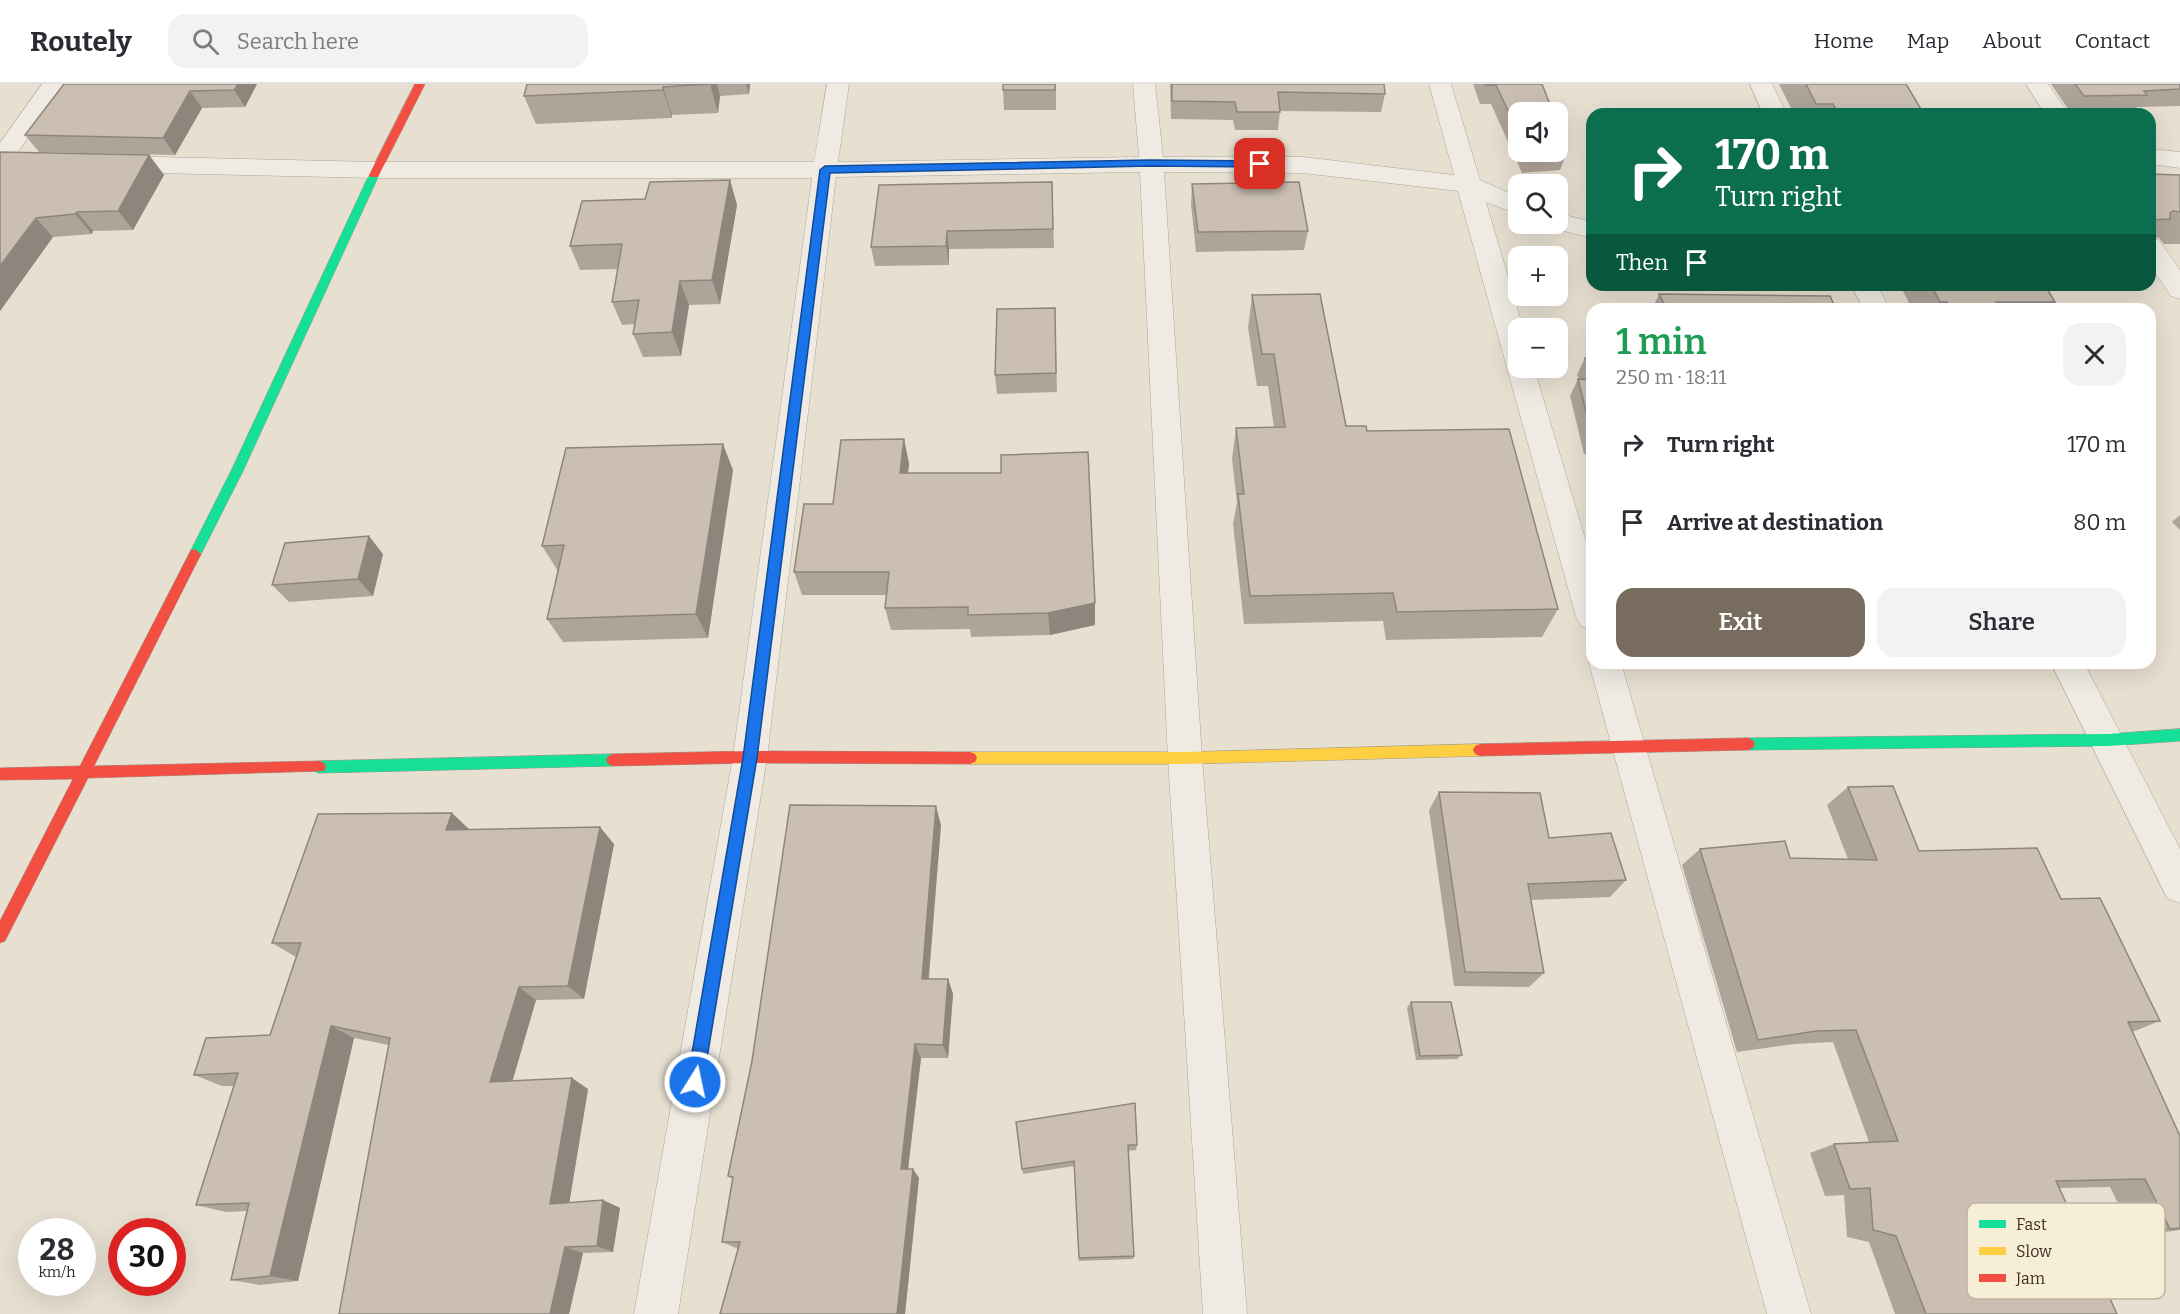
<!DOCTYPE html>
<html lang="en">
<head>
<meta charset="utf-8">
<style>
	body { margin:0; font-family:Bitter,serif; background:#f2f2f3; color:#2b2b33; height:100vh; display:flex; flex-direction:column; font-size:22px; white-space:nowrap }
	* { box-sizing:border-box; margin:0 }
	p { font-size:20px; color:#7c7c81 }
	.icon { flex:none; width:33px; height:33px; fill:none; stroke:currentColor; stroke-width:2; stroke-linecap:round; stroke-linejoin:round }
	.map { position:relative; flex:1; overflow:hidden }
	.panel { position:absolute; left:1586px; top:219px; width:570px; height:366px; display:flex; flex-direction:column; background:#fff; border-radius:18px; box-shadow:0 6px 24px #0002 }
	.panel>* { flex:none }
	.top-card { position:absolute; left:1586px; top:24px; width:570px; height:183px; border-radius:18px; box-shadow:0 6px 24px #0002; background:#0b6e4f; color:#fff; overflow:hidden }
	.buttons { position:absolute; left:1508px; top:18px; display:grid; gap:12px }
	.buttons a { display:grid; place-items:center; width:60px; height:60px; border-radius:12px; background:#fff; box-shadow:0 6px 24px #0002; font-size:30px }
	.speed { position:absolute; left:18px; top:1134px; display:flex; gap:12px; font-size:30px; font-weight:700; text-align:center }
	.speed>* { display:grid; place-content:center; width:78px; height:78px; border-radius:50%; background:#fff; box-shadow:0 6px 24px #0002; line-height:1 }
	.speed small { font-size:15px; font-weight:400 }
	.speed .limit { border:9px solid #d22; background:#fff; color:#111 }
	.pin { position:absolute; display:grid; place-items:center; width:51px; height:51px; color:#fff; margin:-26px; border-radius:12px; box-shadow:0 3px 9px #0006 }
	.me { position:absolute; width:66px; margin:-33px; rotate:10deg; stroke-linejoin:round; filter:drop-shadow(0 0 4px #0008) }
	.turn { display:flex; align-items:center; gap:21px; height:126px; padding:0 30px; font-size:27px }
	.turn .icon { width:78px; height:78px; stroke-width:2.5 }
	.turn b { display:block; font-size:42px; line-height:51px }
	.then { display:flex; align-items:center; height:57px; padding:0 30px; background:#0003; gap:12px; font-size:22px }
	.round { display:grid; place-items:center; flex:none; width:63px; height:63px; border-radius:18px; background:#f2f2f3 }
	.overview { display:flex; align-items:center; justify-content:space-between; height:102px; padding:0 30px }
	h1 { font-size:36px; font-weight:600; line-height:45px; color:#1e9e55 }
	.primary-button { display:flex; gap:12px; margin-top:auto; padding:12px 30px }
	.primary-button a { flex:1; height:69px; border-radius:18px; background:#786c5e; color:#fff; font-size:24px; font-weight:600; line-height:69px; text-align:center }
	.primary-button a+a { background:#f2f2f3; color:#2b2b33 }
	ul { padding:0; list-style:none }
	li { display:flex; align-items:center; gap:18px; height:78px; padding:0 30px }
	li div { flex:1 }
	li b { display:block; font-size:22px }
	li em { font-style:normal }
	header { display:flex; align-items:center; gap:36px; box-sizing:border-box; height:84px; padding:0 30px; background:#fff; border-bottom:2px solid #e1e1e2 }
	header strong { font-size:28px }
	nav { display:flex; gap:33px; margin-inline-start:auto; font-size:21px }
	.search { width:420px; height:54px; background:#f2f2f3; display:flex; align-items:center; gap:15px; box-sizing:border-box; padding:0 21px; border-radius:18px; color:#7c7c81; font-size:22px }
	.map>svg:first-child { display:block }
</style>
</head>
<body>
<header>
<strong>Routely</strong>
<div class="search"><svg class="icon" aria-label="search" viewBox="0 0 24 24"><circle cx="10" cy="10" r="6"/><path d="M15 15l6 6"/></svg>Search here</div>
<nav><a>Home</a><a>Map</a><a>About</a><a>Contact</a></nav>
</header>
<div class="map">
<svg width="2180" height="1230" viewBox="0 0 2180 1230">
	<rect width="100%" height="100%" fill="#e7e0d1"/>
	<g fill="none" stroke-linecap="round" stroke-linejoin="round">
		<g stroke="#ada599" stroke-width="1">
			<g id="street">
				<polygon points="42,0 65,0 9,81 0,84 0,59"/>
				<polygon points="827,0 849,0 838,78 1139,73 1133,0 1155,0 1163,73 1303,73 1454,91 1429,0 1451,0 1480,96 1518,113 1518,130 1486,118 1523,244 1518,244 1518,284 1534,284 1592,478 1592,546 1581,542 1576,533 1458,107 1303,89 1164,88 1202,674 1247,1230 1203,1230 1168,674 1140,88 836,93 767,673 678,1230 634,1230 733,673 812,94 376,94 113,88 104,85 101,80 104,75 113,72 376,78 814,78"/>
				<polygon points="1750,0 1772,0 1787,30 1763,30"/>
				<polygon points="2026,0 2048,0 2069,30 2045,30"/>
				<polygon points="2150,65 2180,68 2180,84 2150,80"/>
				<polygon points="1557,129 1592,138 1592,154 1548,143 1546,140 1557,140"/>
				<polygon points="2150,154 2159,156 2180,186 2180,215 2171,212 2150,181"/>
				<polygon points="1851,201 1877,201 1890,225 1864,225"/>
				<polygon points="1592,574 1592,579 1621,579 1811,1230 1767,1230 1589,579"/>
				<polygon points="2051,579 2084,579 2180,765 2180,819 2167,814"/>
			</g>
		</g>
		<g stroke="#9c958a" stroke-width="1">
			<g id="fast">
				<polygon points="374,88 379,91 243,387 199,474 191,474 189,470 231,387 369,91"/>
				<polygon points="2180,645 2180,657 2108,662 1748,666 1743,664 1741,660 1743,656 1748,654 2108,650"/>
				<polygon points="613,670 618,672 620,676 618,680 613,682 319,689 314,687 312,683 314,679 319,677"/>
			</g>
		</g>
		<g stroke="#9c958a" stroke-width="1">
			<polygon id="slow" points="1480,660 1485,662 1487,666 1485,670 1480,672 1185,680 970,680 965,678 963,674 965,670 970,668 1185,668"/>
		</g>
		<g stroke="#9c958a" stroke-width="1">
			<g id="jam">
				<polygon points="415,0 425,0 379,91 378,93 370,93 369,91"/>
				<polygon points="195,465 201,470 94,682 319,677 324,679 326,683 324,687 88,694 5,857 0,859 0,837 73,695 0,696 0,684 80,682 191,466"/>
				<polygon points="1748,654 1753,656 1755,660 1753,664 1748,666 1480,672 1475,670 1473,666 1475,662 1480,660"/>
				<polygon points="750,667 970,668 975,670 977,674 975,678 970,680 750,679 613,682 608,680 606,676 608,672 613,670"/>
			</g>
		</g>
		<use href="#street" fill="#efebe3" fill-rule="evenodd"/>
		<use href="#fast" fill="#16e098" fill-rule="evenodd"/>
		<use href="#slow" fill="#ffcf43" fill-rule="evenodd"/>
		<use href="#jam" fill="#f24e42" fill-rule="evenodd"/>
	</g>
	<g fill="#afa499">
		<polygon points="64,0 257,0 245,23 202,24 175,71 39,68 25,51"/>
		<polygon points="527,0 750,0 749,10 720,12 718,29 672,31 672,34 536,40 524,12"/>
		<polygon points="1056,0 1056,26 1004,26 1003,6"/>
		<polygon points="1170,0 1384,0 1385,10 1381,28 1280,27 1278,46 1235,46 1233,36 1171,35"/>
		<polygon points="1473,0 1542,0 1518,28 1518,68 1567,68 1560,86 1522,89 1491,20 1480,20"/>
		<polygon points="1779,0 1906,0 1924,30 1794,30"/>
		<polygon points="2051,0 2180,0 2180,22 2137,23 2133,28 2071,29"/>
		<polygon points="0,68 149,71 164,91 133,146 93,147 92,150 53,153 0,227"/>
		<polygon points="2150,90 2180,91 2180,160 2164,160 2159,154 2155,153 2150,158"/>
		<polygon points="730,96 737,121 720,220 689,221 681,272 643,273 633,250 635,240 622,241 612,218 618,185 580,186 570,162 645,115"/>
		<polygon points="1052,98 1054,164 949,165 949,181 875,182 871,163"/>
		<polygon points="1192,100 1308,147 1304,166 1196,168 1191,120"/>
		<polygon points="1900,201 2045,201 2055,218 2049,225 1912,225"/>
		<polygon points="1659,210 1836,225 1652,225"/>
		<polygon points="1252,211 1346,342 1367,347 1558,525 1542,553 1386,556 1383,537 1244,540 1233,440 1237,419 1232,375 1236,344 1274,343 1268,302 1257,302 1248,244"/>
		<polygon points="1055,224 1057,308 997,310 995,291"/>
		<polygon points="1592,273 1592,370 1584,370 1570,312 1578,295 1579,295 1577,291 1585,274"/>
		<polygon points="904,355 909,380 908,389 1095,519 1095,541 1050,551 971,553 970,545 891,546 885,524 887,511 802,511 794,488 833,420"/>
		<polygon points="733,386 708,554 563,558 547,535 558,487 542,462"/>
		<polygon points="2180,431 2180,446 2172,438"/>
		<polygon points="383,470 373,512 289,518 272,501"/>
		<polygon points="1848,703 1919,767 2061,815 2160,937 2132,948 2180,1052 2180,1146 2134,1152 2110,1103 2059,1104 2117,1230 1895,1230 1869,1158 1847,1153 1844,1111 1825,1112 1810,1069 1834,1060 1869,1058 1833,958 1794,960 1737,968 1682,781 1700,765 1790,774 1848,775 1827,721"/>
		<polygon points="1439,708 1549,754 1626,796 1610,813 1531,816 1544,889 1529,903 1454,902 1429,726"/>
		<polygon points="941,741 929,895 948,895 953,910 948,974 921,974 908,1085 919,1094 905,1230 720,1230 738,1165 736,1164 722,1158 733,1095 728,1092"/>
		<polygon points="469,746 614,760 584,915 536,916 512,997 588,1005 569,1119 603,1116 620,1124 613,1168 583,1169 569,1230 389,961 354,954 298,1197 260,1201 231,1196 247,1127 226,1128 196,1121 234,1002 222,1002 194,991 270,951 296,873 272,859"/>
		<polygon points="1411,918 1462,971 1457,975 1416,976 1407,924"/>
		<polygon points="1016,1038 1137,1061 1136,1066 1128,1067 1134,1172 1133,1175 1079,1177 1074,1082 1023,1090"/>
	</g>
	<g fill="#8e867d">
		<polygon points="238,0 257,0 245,23 234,6"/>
		<polygon points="710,0 717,0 720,12 718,29"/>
		<polygon points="746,0 750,0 749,10"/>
		<polygon points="663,3 672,31 672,34 663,6"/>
		<polygon points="190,7 202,24 175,71 163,54"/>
		<polygon points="149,71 164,91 133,146 118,127"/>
		<polygon points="730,96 737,121 720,220 712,196"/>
		<polygon points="77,128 93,147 92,150 75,130"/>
		<polygon points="36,134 53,153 0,227 0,182"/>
		<polygon points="947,147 949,165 949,181 946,162"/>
		<polygon points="680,197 689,221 681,272 672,248"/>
		<polygon points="904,355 909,380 905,413 900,389"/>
		<polygon points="723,360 733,386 708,554 696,530"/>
		<polygon points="369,452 383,470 373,512 358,495"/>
		<polygon points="1095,519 1095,541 1050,551 1048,529"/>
		<polygon points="936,722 941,741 927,910 922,895"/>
		<polygon points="452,729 470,746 446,746"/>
		<polygon points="600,743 614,760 584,915 568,902"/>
		<polygon points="948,895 953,910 948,974 943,961"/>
		<polygon points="519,903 536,916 509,1009 490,998"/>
		<polygon points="331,942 354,954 298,1197 270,1192"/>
		<polygon points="915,960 921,974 907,1094 901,1085"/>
		<polygon points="572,994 588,1005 568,1127 550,1120"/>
		<polygon points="913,1085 919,1094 905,1230 897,1230"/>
		<polygon points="603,1116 620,1124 613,1168 597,1162"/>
		<polygon points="565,1163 583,1169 569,1230 550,1230"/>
	</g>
	<g fill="#cbbfb2" stroke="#8e867d" stroke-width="1.5">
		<polygon points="64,0 238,0 234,6 190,7 163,54 25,51"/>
		<polygon points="527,0 710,0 663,3 663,6 524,12"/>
		<rect x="1003" y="0" width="52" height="6"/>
		<polygon points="1172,0 1384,0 1385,10 1278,8 1280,28 1237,28 1235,18 1172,17"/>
		<polygon points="1485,0 1542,0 1553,28 1518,28 1518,48 1496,1 1485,1"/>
		<polygon points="1806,0 1906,0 1924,30 1839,30 1833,20 1816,20"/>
		<polygon points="2075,0 2180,0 2180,5 2144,7 2147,11 2084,12"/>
		<polygon points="1557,40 1567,68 1528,70 1527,68 1557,68"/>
		<polygon points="0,68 149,71 118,127 77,128 75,130 36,134 0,182"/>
		<polygon points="2150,90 2180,91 2180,128 2173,127 2170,129 2170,135 2150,136"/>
		<polygon points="730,96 712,196 680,197 672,248 633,250 639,216 612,218 622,160 570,162 582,117 645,115 650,98"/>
		<polygon points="1052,98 1053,145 947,147 946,162 871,163 879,101"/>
		<polygon points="1299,98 1308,147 1198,148 1192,100"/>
		<polygon points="1931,201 2045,201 2055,218 1996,218 2000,225 1951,225 1947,218 1940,218"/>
		<polygon points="1320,210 1346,342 1366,342 1367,347 1509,345 1558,525 1397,528 1393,509 1250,512 1238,410 1244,410 1236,344 1285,343 1274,270 1262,270 1252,211"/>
		<polygon points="1659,210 1830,212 1836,225 1667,225"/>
		<polygon points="1055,224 1056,289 995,291 997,225"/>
		<polygon points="1592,273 1592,289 1585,274"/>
		<polygon points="1578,295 1592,296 1592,351"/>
		<polygon points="904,355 900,389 1001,389 1001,371 1088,368 1095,519 1048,529 968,531 968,523 885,524 889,488 794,488 804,420 833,420 841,356"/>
		<polygon points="723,360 696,530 547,535 564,461 542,462 566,364"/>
		<polygon points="369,452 358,495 272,501 285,459"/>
		<polygon points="1893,702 1919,767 2037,764 2061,815 2100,814 2160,937 2128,938 2180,1052 2180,1144 2170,1145 2145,1095 2056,1097 2117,1230 1926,1230 1896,1152 1873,1146 1870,1104 1850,1105 1834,1060 1898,1057 1856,946 1816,947 1758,956 1700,765 1785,757 1790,774 1877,776 1848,703"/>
		<polygon points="1439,708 1540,709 1549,754 1611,749 1626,796 1528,800 1544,889 1465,888"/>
		<polygon points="790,721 936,722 922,895 948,895 943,961 915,960 901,1085 913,1085 897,1230 720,1230 740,1158 722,1158 733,1093 728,1092 752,977"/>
		<polygon points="452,729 446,746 600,743 568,902 519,903 490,998 572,994 550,1120 603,1116 597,1162 565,1163 550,1230 339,1230 390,954 331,942 270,1192 231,1196 249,1119 196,1121 238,989 194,991 206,954 270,951 301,859 272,859 318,730"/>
		<polygon points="1411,918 1451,918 1462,971 1420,972"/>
		<polygon points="1135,1019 1137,1061 1128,1061 1134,1172 1079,1174 1074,1077 1022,1085 1016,1038"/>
	</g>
	<polygon fill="#1a73e8" stroke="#114b97" stroke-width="1.5" points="1150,76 1260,77 1265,80 1260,83 1150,82 830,89 757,674 703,998 701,1004 695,1006 689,1004 687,998 743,674 820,86 825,82"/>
	<rect x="1967" y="1119" width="198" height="96" rx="9" fill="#f7eed8" stroke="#bfb4a1" stroke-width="1.5"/>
	<rect x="1979" y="1136" width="27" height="8" fill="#16e098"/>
	<rect x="1979" y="1163" width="27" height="8" fill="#ffcf43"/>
	<rect x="1979" y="1190" width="27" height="8" fill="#f24e42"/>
	<g font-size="16" fill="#3d2e20">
		<text x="2016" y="1146">Fast</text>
		<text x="2016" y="1173">Slow</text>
		<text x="2016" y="1200">Jam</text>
	</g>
</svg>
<div class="buttons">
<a><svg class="icon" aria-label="sound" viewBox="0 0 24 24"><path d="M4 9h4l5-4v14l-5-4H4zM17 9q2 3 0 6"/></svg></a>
<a><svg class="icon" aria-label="search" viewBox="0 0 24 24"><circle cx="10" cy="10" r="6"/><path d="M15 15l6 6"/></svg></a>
<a>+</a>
<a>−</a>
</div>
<div class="speed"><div>28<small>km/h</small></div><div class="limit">30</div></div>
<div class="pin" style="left:1260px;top:80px;background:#d93025"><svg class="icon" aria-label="arrive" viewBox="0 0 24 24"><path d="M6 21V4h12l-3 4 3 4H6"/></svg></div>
<svg class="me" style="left:695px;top:998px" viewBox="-20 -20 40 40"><circle r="17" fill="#1a73e8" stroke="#fff" stroke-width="3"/><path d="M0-11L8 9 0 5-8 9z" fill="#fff"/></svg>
<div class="top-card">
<div class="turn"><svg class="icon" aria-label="right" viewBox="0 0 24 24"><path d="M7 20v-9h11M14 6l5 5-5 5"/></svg><div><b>170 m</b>Turn right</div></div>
<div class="then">Then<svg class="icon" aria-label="arrive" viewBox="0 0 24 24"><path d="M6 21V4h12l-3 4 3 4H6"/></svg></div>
</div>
<section class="panel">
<div class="overview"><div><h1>1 min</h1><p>250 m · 18:11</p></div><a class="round"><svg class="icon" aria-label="close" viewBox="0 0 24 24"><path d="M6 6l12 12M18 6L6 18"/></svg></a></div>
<ul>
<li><svg class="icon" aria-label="right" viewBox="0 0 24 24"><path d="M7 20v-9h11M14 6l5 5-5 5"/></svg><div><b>Turn right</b></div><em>170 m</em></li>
<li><svg class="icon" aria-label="arrive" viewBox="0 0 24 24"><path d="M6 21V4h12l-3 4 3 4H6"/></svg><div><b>Arrive at destination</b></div><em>80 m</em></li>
</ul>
<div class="primary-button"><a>Exit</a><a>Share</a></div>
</section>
</div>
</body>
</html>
